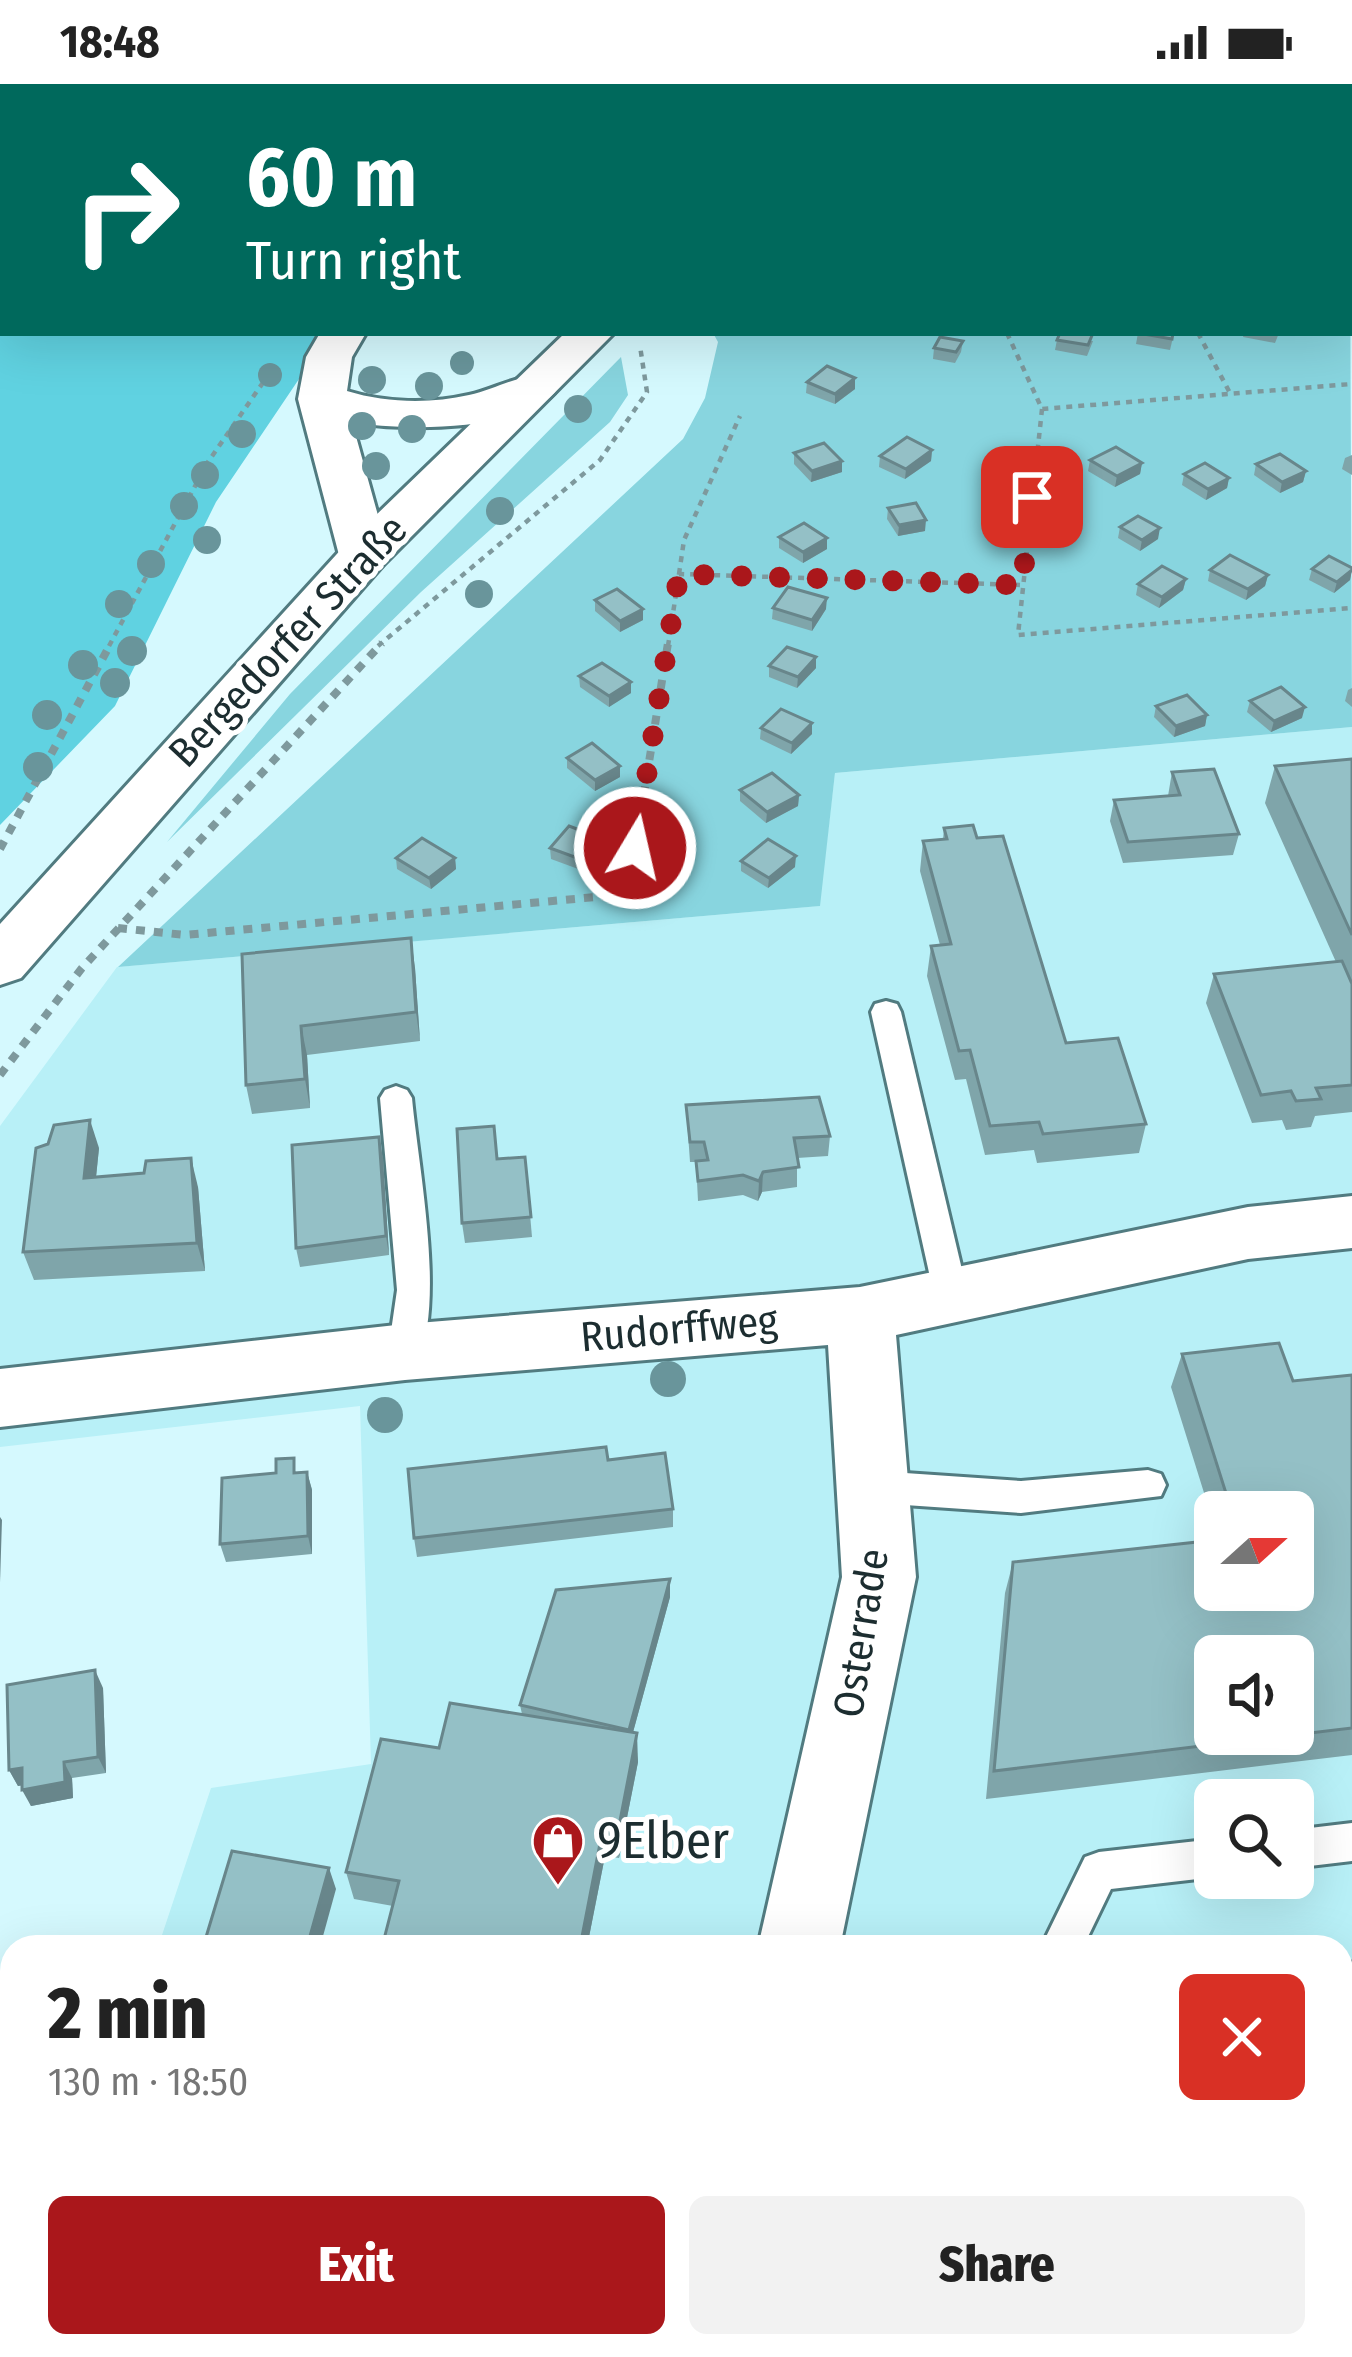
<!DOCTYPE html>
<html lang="en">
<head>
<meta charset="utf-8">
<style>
	body { margin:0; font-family:"Fira Sans Condensed",sans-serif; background:#f2f2f2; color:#222; height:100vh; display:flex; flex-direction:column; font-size:45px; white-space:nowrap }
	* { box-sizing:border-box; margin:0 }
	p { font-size:39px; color:#767676 }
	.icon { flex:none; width:66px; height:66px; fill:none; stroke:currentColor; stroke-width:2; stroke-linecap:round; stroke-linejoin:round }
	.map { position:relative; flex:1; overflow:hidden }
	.drawer { position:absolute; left:0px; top:1851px; width:1353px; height:423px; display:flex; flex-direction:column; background:#fff; border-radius:36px 36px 0 0; box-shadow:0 12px 48px #0002 }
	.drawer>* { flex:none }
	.guide { position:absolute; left:0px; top:0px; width:1353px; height:252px; box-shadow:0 12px 48px #0002; background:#00695c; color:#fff; overflow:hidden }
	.needle { width:78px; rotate:69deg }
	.fabs { position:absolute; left:1194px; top:1407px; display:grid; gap:24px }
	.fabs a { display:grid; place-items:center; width:120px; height:120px; border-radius:18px; background:#fff; box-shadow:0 12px 48px #0002; font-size:60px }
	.pin { position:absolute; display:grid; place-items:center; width:102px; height:102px; color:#fff; margin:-51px; border-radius:24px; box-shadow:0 6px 18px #0006 }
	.me { position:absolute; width:132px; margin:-66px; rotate:9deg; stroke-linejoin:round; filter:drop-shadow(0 0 9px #0008) }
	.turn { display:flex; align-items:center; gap:42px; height:252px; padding:0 48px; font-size:54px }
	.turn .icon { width:156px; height:156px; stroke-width:2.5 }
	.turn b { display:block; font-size:84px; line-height:102px }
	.round { display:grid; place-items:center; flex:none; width:126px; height:126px; border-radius:18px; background:#f2f2f2 }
	.summary { display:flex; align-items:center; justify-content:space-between; height:204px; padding:0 48px }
	h1 { font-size:72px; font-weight:800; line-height:90px }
	.cta { display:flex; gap:24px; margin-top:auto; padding:24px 48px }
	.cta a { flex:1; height:138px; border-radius:18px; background:#aa171b; color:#fff; font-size:48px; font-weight:800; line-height:138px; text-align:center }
	.cta a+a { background:#f2f2f2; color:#222 }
	.status { display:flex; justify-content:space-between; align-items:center; height:84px; padding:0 60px; background:#fff; direction:ltr }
	.status svg { height:33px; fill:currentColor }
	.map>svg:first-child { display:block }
</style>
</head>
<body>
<div class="status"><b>18:48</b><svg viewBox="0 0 49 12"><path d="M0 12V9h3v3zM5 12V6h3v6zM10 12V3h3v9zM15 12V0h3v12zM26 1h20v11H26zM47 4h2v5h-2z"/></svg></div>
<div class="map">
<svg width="1352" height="2273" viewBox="0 0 1352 2273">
	<rect width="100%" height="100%" fill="#d5f9fe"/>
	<path fill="#b8f0f7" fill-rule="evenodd" d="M 1352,643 L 1352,2273 L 23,2273 L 27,2262 L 1341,2262 L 1341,1863 L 158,1863 L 211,1704 L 371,1680 L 360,1322 L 0,1363 L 0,1042 L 117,883 L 819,822 L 835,689 ZM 1215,1428 L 1293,1428 L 1293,1506 L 1215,1506 ZM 1215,1572 L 1293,1572 L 1293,1650 L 1215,1650 ZM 1215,1716 L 1293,1716 L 1293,1794 L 1215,1794 Z"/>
	<g fill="#88d5df">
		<polygon points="1350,149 1352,643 835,689 820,822 118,883 683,355 705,314 718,258 713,249 1350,249"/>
		<polygon points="621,273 628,311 610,338 421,508 167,758 290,610"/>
	</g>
	<polygon fill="#60d2e1" points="0,222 3,249 330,249 216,418 115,622 0,741"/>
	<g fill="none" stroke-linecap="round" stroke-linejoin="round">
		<g stroke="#517b80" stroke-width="6">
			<g id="lane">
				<polygon points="886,917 897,920 901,928 968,1211 963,1221 951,1225 939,1221 934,1211 871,928 875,920"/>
				<path d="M 396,1002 L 407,1006 L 412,1014 C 418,1080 446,1220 417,1278 L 405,1282 L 393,1278 L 388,1268 L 397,1206 L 380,1014 L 385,1006 Z"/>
				<polygon points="1148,1386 1161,1390 1166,1401 1161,1412 1021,1429 876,1419 863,1414 858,1403 863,1392 876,1387 1021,1397"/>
				<polygon points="1352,1739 1352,1777 1293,1784 1293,1746"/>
				<polygon points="1215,1755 1215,1793 1111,1805 1083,1863 1041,1863 1085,1773 1099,1768"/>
			</g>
		</g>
		<g stroke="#517b80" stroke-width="6">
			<g id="street">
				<rect x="0" y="89" width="3" height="26"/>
				<path d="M 320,249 L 366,249 L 352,273 L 347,307 C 386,319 430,320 469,311 C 498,305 521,287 551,294 L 558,304 C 527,349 400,347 352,338 L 389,471 L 382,482 L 364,486 L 346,482 L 339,471 L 298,315 L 306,273 Z"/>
				<polygon points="1352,1112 1352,1164 1248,1175 896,1251 916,1493 840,1863 758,1863 842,1493 828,1261 405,1296 0,1343 0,1285 405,1240 860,1203 1248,1123"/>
				<polygon points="665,2262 757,2262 755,2273 663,2273"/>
			</g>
		</g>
		<g stroke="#517b80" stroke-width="6">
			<polygon id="primary" points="565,249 614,249 382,482 21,894 0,901 0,840 346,460"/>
		</g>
		<g stroke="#7e999d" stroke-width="4.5" stroke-dasharray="6 6" stroke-linecap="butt">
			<polyline points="1216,0 1223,0"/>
			<polyline points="1007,249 1042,325 1352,300"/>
			<polyline points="1198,249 1230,309"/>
			<polyline points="1042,325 1018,551 1352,524"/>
			<polyline points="679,490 684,456 740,332"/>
			<polyline points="109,562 208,378 271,287"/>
			<polyline points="378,562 600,376 647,308 640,262"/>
			<polyline points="668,562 679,490 1021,501"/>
		</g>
		<g stroke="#7e999d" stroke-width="8" stroke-dasharray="9 9" stroke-linecap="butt">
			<polyline points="0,765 111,559"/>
			<polyline points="118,844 185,851 628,810 668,559"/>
			<polyline points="0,991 82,884 382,559"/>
		</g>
		<use href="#lane" fill="#fff" fill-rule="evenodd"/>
		<use href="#street" fill="#fff" fill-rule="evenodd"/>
		<use href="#primary" fill="#fff" fill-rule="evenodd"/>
	</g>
	<g fill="#69959b">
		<circle cx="462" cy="279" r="12"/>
		<circle cx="270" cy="291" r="12"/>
		<circle cx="372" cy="296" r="14"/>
		<circle cx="429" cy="302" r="14"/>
		<circle cx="578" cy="325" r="14"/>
		<circle cx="362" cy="342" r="14"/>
		<circle cx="412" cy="345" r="14"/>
		<circle cx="242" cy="350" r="14"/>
		<circle cx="376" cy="382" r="14"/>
		<circle cx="205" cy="391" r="14"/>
		<circle cx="184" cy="422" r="14"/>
		<circle cx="500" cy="427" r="14"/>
		<circle cx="207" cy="456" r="14"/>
		<circle cx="151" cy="480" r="14"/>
		<circle cx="479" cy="510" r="14"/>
		<circle cx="119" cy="520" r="14"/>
		<circle cx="132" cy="567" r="15"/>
		<circle cx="83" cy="581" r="15"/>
		<circle cx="115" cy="599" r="15"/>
		<circle cx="47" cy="631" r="15"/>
		<circle cx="38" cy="683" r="15"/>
		<circle cx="668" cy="1295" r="18"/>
		<circle cx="385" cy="1331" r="18"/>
	</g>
	<g fill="#7fa5aa">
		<polygon points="0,0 51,0 52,3 3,3 3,48 0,48"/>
		<polygon points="425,0 478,0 476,3 425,3"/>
		<polygon points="3,123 3,189 0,189 0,128"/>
		<polygon points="1138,249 1174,249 1170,266 1136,260"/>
		<polygon points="1244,249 1279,249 1275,259 1243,253"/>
		<polygon points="1057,256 1093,257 1087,272 1055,266"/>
		<polygon points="963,257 961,268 955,279 933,275 934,264"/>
		<polygon points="855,294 855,305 835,320 806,309 807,298"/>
		<polygon points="932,366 931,377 905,395 879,383 880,372"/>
		<polygon points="794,369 842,388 811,398 794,380"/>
		<polygon points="1352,371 1352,391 1342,385 1345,374"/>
		<polygon points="1090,376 1142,379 1140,390 1115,403 1088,387"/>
		<polygon points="1256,380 1306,387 1303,398 1280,409 1254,391"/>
		<polygon points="1184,390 1229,394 1227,404 1206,416 1182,401"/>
		<polygon points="888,424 925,447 898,452 887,435"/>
		<polygon points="1120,443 1158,455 1140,467 1118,454"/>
		<polygon points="779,453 827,454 827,465 803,479 779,464"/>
		<polygon points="1352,484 1350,496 1334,509 1309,496 1312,485"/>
		<polygon points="1210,486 1268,491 1265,502 1246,516 1208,497"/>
		<polygon points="1186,495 1183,506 1159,524 1136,511 1138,500"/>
		<polygon points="595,516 643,525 643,536 620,548 595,527"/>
		<polygon points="773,524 826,525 812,547 772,535"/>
		<polygon points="816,573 816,584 797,604 769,593 769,582"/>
		<polygon points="579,592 631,609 609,623 580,603"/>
		<polygon points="1352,604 1352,623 1345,617 1348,606"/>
		<polygon points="1250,617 1302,634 1271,648 1247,628"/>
		<polygon points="1156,622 1207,631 1205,642 1174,653 1154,633"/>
		<polygon points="761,644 812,650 791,670 760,655"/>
		<polygon points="567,674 620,682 620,693 595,707 567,684"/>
		<polygon points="1352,675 1352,1028 1315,1032 1311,1043 1286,1046 1282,1036 1252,1039 1206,919 1214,890 1336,878 1265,719 1275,682"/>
		<polygon points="1172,688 1239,750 1233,771 1123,779 1110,737 1114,716 1168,712"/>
		<polygon points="740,706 799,711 798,722 766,739 740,717"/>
		<polygon points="944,744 977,754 1066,959 1146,1040 1139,1069 1037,1079 1034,1066 985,1071 966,995 955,996 927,892 931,862 940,861 920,787 923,757 943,756"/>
		<polygon points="606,756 607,767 589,789 551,775 550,764"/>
		<polygon points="396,774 455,774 456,785 431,805 397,785"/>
		<polygon points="741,777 795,783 768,804 741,787"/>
		<polygon points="242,870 415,884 420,957 307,971 310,1024 252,1030 246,1001"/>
		<polygon points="686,1021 830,1052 828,1072 797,1074 797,1103 762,1108 758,1117 743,1111 698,1117 696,1078 690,1078"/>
		<polygon points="99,1064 96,1093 198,1103 205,1187 34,1196 23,1168"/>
		<polygon points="525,1073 532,1153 465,1159 462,1139 497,1075"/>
		<polygon points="383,1074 389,1171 300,1183 296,1164"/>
		<polygon points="1182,1270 1293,1297 1352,1291 1352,1671 986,1715 1005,1509 1013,1478 1206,1457 1293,1428 1215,1428 1215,1444 1171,1303"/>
		<polygon points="608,1376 673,1425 673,1443 417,1473 414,1454"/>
		<polygon points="307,1388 312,1406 312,1470 226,1478 220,1460 297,1389"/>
		<polygon points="670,1495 670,1513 633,1648 638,1678 619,1774 605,1772 587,1863 382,1863 393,1822 354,1815 346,1788 439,1664 522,1630 520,1621"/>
		<polygon points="103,1604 106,1689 72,1694 73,1714 31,1722 22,1701 18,1702 9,1686"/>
		<polygon points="300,2262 472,2262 470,2273 335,2273 336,2269"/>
		<polygon points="993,2262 1100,2262 1103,2273 996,2273"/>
		<polygon points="1163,2262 1341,2262 1352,2273 1166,2273"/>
	</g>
	<g fill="#68868b">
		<polygon points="855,294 855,305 835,320 835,310"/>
		<polygon points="932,366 931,377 905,395 906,385"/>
		<polygon points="842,377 842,388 811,398 812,387"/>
		<polygon points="1142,379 1140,390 1115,403 1117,392"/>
		<polygon points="1306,387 1303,398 1280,409 1282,398"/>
		<polygon points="1229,394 1227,404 1206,416 1208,405"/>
		<polygon points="926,436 925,447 898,452 899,441"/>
		<polygon points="1160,444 1158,455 1140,467 1142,456"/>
		<polygon points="827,454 827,465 803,479 803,468"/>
		<polygon points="1352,486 1350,496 1334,509 1337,498"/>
		<polygon points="1268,491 1265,502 1246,516 1248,505"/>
		<polygon points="1186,495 1183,506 1159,524 1162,513"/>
		<polygon points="827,514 826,525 812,547 812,536"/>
		<polygon points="643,525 643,536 620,548 620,537"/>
		<polygon points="816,573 816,584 797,604 798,593"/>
		<polygon points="631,598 631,609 609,623 609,612"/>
		<polygon points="1305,623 1302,634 1271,648 1274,637"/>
		<polygon points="1207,631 1205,642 1174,653 1176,642"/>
		<polygon points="812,639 812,650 791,670 792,659"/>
		<polygon points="620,682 620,693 595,707 595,696"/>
		<polygon points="799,711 798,722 766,739 767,728"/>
		<polygon points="606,756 607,767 589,789 588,778"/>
		<polygon points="796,772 795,783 768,804 769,794"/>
		<polygon points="455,774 456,785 431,805 429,794"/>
		<polygon points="411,854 415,884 420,957 416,928"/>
		<polygon points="301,942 307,971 310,1024 305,995"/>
		<polygon points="90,1036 99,1064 93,1122 84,1094"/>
		<polygon points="379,1053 383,1074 389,1171 386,1152"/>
		<polygon points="191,1074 198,1103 205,1187 197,1159"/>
		<polygon points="763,1088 762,1108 758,1117 759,1097"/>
		<polygon points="307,1388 312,1406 312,1470 308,1452"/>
		<polygon points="0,1433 2,1436 0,1499"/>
		<polygon points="670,1495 670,1513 629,1663 629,1646"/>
		<polygon points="95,1586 103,1604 106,1689 98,1673"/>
		<polygon points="637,1649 638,1678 619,1774 618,1747"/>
		<polygon points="64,1678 72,1694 73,1714 31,1722 22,1706"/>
		<polygon points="22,1684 31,1700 18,1702 9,1686"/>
		<polygon points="603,1744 605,1772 587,1863 580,1863"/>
		<polygon points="329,1784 336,1805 320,1863 307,1863"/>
		<polygon points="465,2262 472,2262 470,2273 463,2273"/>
	</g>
	<g fill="#94c0c6" stroke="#68868b" stroke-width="3" fill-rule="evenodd">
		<polygon points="0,0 42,0 41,3 3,3 3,28 0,28"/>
		<polygon points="288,0 333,0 331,3 286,3"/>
		<rect x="1178" y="0" width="30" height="3"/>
		<polygon points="1295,0 1325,1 1325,3 1295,3"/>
		<polygon points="3,123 3,169 0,169 0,128"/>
		<polygon points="1060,249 1093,249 1088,261 1057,256"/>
		<polygon points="1138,249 1173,249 1172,255"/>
		<polygon points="940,253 963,257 956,268 934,264"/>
		<polygon points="827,282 855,294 835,310 807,298"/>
		<polygon points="907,353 932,366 906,385 880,372"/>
		<polygon points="824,359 842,377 812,387 794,369"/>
		<polygon points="1116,363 1142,379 1117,392 1090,376"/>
		<polygon points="1280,370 1306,387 1282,398 1256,380"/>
		<polygon points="1205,379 1229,394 1208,405 1184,390"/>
		<polygon points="916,419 926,436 899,441 888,424"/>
		<polygon points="1138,432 1160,444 1142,456 1120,443"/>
		<polygon points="804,439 827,454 803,468 779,453"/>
		<polygon points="1230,471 1268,491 1248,505 1210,486"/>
		<polygon points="1329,472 1352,484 1352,486 1337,498 1312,485"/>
		<polygon points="1162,482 1186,495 1162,513 1138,500"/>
		<polygon points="788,503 827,514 812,536 773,524"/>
		<polygon points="617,505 643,525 620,537 595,516"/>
		<polygon points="787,563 816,573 798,593 769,582"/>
		<polygon points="602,579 631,598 609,612 579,592"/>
		<polygon points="1281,603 1305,623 1274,637 1250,617"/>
		<polygon points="1187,611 1207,631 1176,642 1156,622"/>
		<polygon points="781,625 812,639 792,659 761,644"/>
		<polygon points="592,659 620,682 595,696 567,674"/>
		<polygon points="1352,675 1352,851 1275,682"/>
		<polygon points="1214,685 1239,750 1128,758 1114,716 1180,711 1172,688"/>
		<polygon points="772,689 799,711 767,728 740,706"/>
		<polygon points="973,741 977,754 1003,752 1066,959 1118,954 1146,1040 1043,1050 1039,1038 990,1042 970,966 959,967 931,862 951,860 923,757 947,755 944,744"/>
		<polygon points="569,742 606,756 588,778 550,764"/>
		<polygon points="422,754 455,774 429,794 396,774"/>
		<polygon points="768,755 796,772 769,794 741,777"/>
		<polygon points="411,854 416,928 301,942 305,995 246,1001 242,870"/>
		<polygon points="1342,877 1352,900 1352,1001 1316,1004 1321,1015 1296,1017 1291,1007 1261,1011 1214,890"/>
		<polygon points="819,1013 830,1052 794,1054 799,1083 763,1088 759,1097 743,1091 698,1097 696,1077 708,1076 704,1058 690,1058 686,1021"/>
		<polygon points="90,1036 84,1094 144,1089 146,1077 191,1074 197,1159 23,1168 36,1064 48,1060 54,1041"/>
		<polygon points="494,1042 497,1075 525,1073 531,1133 462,1139 457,1045"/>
		<polygon points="379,1053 386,1152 296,1164 292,1061"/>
		<path d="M 1279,1259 L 1293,1297 L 1352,1291 L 1352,1644 L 994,1687 L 1013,1478 L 1206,1457 L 1215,1446 L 1215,1506 L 1293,1506 L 1293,1428 L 1229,1428 L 1231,1425 L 1182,1270 ZM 1215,1572 L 1293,1572 L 1293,1650 L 1215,1650 Z"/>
		<polygon points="606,1363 608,1376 665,1369 673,1425 414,1454 408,1385"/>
		<polygon points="294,1374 294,1389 307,1388 308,1452 220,1460 222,1394 276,1389 276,1375"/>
		<polygon points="670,1495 629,1646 520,1621 556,1506"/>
		<polygon points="95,1586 98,1673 64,1678 65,1698 22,1706 22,1684 9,1686 7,1601"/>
		<polygon points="450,1619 637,1649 618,1747 603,1744 580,1863 382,1863 399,1797 346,1788 381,1655 439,1664"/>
		<polygon points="232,1767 329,1784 307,1863 203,1863"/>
		<polygon points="1352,1877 1352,2273 1184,2273 1181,2262 1341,2262 1341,1879"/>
		<polygon points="337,2262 465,2262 463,2273 335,2273"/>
		<polygon points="1003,2262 1100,2262 1103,2273 1006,2273"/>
	</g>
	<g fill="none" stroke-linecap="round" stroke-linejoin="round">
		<polyline stroke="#aa171b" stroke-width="21" stroke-dasharray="0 37.8" points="635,764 679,490 1022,501 1032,413"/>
	</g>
	<defs>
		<g id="shop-pin" transform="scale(2.7)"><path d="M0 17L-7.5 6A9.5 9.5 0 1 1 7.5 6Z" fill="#aa171b" stroke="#fff"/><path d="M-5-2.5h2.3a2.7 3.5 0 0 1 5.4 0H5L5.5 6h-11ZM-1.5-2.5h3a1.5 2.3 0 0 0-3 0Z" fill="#fff"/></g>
	</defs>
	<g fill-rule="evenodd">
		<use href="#shop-pin" x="558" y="1757"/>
	</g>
	<g text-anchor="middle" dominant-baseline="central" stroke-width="10" stroke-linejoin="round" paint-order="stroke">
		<g font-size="42" fill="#1c2d30" stroke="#fff">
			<text transform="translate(288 557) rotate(-47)">Bergedorfer Straße</text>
			<text transform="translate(679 1245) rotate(-5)">Rudorffweg</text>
			<text transform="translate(861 1549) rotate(-81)">Osterrade</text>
		</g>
		<g font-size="51" fill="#1c2d30" stroke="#fff" text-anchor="start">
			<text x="597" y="1757">9Elber</text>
		</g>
	</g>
</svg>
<div class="fabs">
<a><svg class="needle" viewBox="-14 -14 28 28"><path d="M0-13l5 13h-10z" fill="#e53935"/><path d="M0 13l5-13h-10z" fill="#767676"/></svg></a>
<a><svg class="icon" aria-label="sound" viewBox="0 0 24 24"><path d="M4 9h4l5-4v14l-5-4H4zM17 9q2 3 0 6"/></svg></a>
<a><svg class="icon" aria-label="search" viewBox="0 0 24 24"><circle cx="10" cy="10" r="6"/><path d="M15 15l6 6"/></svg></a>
</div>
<div class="pin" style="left:1032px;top:413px;background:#d93025"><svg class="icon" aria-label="arrive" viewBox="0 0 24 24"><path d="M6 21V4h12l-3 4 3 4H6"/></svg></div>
<svg class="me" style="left:635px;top:764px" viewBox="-20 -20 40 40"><circle r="17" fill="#aa171b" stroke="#fff" stroke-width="3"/><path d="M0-11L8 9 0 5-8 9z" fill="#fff"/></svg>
<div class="guide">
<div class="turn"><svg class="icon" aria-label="right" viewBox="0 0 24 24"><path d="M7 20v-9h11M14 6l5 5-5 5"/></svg><div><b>60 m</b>Turn right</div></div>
</div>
<section class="drawer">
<div class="summary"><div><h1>2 min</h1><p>130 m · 18:50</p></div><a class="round" style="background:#d93025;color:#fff"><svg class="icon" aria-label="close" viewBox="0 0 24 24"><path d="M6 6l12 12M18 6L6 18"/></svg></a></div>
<div class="cta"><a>Exit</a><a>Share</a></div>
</section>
</div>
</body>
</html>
